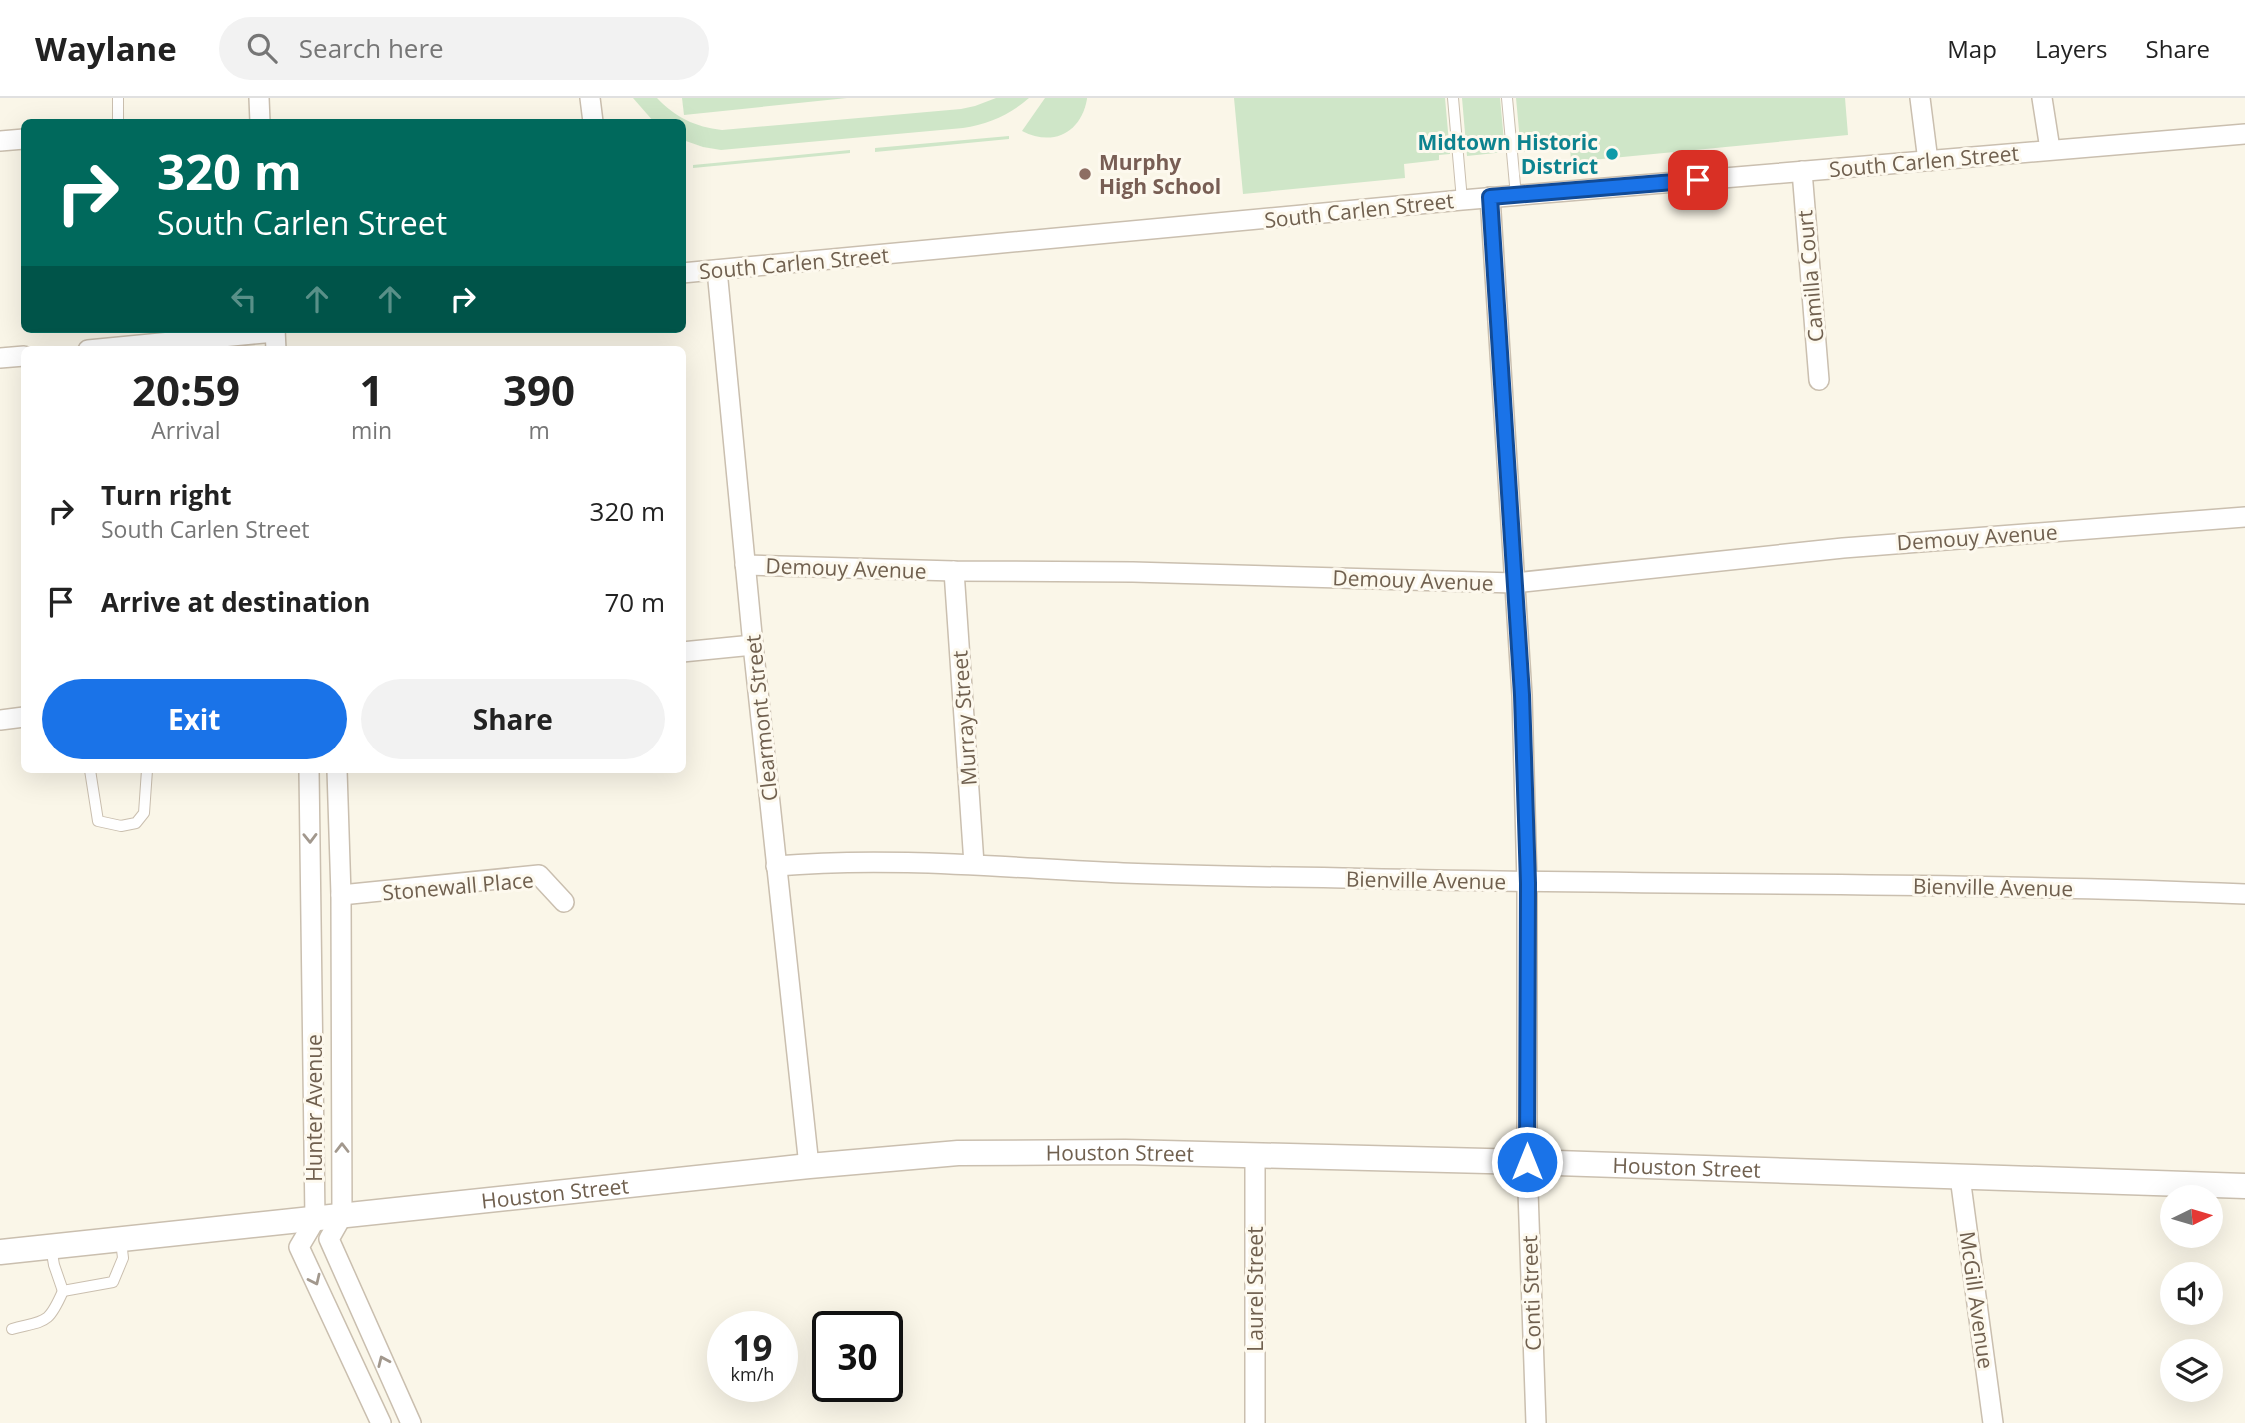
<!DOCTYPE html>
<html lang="en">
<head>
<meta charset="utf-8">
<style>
	body { margin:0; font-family:"Open Sans",sans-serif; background:#f2f2f2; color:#222; height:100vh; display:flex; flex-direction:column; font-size:26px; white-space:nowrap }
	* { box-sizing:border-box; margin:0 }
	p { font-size:23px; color:#767676 }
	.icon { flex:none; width:38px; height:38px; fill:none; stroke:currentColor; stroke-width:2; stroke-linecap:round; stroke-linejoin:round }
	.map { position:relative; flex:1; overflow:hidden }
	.sheet { position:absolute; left:21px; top:248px; width:665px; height:427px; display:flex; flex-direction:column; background:#fff; border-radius:10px; box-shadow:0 7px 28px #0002 }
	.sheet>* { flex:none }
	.top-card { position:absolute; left:21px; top:21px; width:665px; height:214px; border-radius:10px; box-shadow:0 7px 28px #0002; background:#00695c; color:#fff; overflow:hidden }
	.needle { width:46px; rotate:85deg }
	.tools { position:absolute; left:2160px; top:1087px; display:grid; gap:14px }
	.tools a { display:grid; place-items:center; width:63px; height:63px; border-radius:50%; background:#fff; box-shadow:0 7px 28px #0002; font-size:35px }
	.speed { position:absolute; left:707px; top:1213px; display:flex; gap:14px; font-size:35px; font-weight:700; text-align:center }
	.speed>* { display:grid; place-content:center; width:91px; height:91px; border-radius:50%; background:#fff; box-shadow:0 7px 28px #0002; line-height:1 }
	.speed small { font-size:18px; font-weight:400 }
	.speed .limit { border:4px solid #111; border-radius:10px; background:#fff; color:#111 }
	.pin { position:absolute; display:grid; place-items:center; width:60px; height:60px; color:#fff; margin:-30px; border-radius:14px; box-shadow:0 4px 10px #0006 }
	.me { position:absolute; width:77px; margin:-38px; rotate:0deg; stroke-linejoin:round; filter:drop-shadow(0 0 5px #0008) }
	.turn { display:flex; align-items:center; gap:24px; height:147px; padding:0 21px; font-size:32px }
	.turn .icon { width:91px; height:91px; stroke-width:2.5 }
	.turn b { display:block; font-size:49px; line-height:60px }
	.lanes { display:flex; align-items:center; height:66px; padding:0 21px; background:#0003; justify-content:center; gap:35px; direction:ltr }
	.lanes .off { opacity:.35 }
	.eta { display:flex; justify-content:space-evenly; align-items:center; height:119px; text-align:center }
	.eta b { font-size:42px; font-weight:700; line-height:49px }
	.button { display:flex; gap:14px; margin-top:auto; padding:14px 21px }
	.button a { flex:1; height:80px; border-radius:42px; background:#1a73e8; color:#fff; font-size:28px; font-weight:700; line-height:80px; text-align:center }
	.button a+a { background:#f2f2f2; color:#222 }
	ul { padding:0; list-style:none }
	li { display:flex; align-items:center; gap:21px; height:91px; padding:0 21px }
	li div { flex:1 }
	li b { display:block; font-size:26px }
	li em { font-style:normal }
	header { display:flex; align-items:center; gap:42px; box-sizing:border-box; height:98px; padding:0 35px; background:#fff; border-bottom:2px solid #e0e0e0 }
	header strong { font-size:33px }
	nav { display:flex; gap:38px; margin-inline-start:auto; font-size:24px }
	.search { width:490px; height:63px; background:#f2f2f2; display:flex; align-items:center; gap:18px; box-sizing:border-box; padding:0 24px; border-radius:38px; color:#767676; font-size:26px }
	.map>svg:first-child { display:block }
</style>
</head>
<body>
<header>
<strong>Waylane</strong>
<div class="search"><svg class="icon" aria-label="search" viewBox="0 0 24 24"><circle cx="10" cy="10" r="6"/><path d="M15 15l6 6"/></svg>Search here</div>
<nav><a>Map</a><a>Layers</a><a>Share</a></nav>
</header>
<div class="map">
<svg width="2245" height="1325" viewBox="0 0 2245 1325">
	<rect width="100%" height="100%" fill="#faf6e8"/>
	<g fill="#cfe6c8">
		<path d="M 633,0 L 657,0 C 675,19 695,29 722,32 L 961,11 L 975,8 L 996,0 L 1029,0 C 1010,17 988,26 963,30 L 721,52 L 703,49 L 683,42 L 682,24 L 654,24 Z"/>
		<polygon points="682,0 847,0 684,17"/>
		<path d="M 1045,0 L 1087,0 L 1087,1 C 1081,35 1053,49 1022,33 Z"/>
		<polygon points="1234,0 1445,0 1450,56 1439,57 1439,62 1404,66 1405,80 1243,96"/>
		<polygon points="1462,0 1500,0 1505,54 1467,58"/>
		<polygon points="1516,0 1845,0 1848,37 1571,64 1570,49 1521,54"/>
		<polygon points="1009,38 1009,41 875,54 875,50"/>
		<polygon points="850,52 850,55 693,70 693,67"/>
	</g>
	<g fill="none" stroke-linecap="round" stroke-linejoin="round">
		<g stroke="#cabfaf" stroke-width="12">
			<g id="service">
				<polyline points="1453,0 1462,102"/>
				<polyline points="1507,0 1516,98"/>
				<polyline points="118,24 118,0"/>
				<polyline points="90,672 98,723 121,728 136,725 144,715 147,672"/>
				<polyline points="51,1149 54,1167 63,1193 113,1184 123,1160 121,1143"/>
				<path d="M 12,1231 C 46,1222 48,1227 63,1193"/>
			</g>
		</g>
		<g stroke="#cabfaf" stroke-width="22">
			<g id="minor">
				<polyline points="259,0 260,24"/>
				<polyline points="590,0 593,24"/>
				<polyline points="1920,0 1928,63"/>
				<polyline points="2042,0 2050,51"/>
				<polyline points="0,43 24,41"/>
				<polyline points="1802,73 1819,282"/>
				<polyline points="1490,99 1522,597 1527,785 1527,1064 1536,1325"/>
				<polyline points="717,172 753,547 809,1068"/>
				<polyline points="682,175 1462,102 2245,36"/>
				<polyline points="275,231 276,252"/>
				<polyline points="88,252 275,234"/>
				<polyline points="0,260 24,258"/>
				<polyline points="745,467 954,473 1133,474 1514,485 1843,450 2245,419"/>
				<polyline points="954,473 974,766"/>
				<polyline points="682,554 753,547"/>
				<polyline points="0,622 24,619"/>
				<polyline points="309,672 315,1122 299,1149 381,1325"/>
				<polyline points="337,672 341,797 342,1118 329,1141 411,1325"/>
				<path d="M 776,768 C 892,758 1007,770 1123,775 C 1197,778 1271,779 1344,780 C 1645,788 1945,783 2245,796"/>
				<polyline points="341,797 539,777 564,804"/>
				<polyline points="1960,1079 1993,1325"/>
				<polyline points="1255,1325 1255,1057"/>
			</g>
		</g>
		<g stroke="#cabfaf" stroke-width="27">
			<g id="tertiary">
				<path id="s1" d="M 0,1154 L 809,1068 L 958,1055 L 1125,1054 L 1527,1064 L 2245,1088"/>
			</g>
		</g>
		<use href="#service" stroke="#fff" stroke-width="10"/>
		<use href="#minor" stroke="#fff" stroke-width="19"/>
		<use href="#tertiary" stroke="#fff" stroke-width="24"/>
	</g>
	<defs><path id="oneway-chevron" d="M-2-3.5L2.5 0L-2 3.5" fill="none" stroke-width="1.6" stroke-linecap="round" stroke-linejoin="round" transform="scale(1.75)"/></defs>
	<g stroke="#a2988d">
		<use href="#oneway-chevron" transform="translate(310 740) rotate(89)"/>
		<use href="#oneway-chevron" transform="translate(342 1050) rotate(-90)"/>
		<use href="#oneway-chevron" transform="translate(315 1182) rotate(65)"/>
		<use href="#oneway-chevron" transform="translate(383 1263) rotate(-114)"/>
	</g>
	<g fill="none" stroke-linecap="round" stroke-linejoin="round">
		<g stroke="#114b97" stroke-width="18">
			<polyline id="route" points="1527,1064 1528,785 1522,597 1490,99 1698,82"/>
		</g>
		<use href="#route" stroke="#1a73e8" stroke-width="12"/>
	</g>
	<circle fill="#0f9aa8" stroke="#fdf9ee" stroke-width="2.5" cx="1612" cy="56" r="7"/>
	<circle fill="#8d6e63" stroke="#fdf9ee" stroke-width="2.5" cx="1085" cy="76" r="7"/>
	<g text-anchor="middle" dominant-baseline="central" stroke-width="6" stroke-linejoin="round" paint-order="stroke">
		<g font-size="21" font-weight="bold" fill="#0d838f" stroke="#fdf9ee" text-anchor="end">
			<text x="1598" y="44">Midtown Historic<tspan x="1598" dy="24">District</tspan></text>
		</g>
		<g font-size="21" fill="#70604f" stroke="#fdf9ee">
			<text transform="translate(1924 63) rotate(-5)">South Carlen Street</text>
			<text transform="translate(1359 112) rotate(-6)">South Carlen Street</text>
			<text transform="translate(794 165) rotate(-5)">South Carlen Street</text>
			<text transform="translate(1810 178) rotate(-95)">Camilla Court</text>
			<text transform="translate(1977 439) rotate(-4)">Demouy Avenue</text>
			<text transform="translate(846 470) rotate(2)">Demouy Avenue</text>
			<text transform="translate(1413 482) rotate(2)">Demouy Avenue</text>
			<text transform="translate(761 620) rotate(-96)">Clearmont Street</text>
			<text transform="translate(964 620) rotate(-94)">Murray Street</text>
			<text transform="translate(1426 782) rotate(1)">Bienville Avenue</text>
			<text transform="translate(458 788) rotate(-5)">Stonewall Place</text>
			<text transform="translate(1993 789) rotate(1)">Bienville Avenue</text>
			<text transform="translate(314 1010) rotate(-90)">Hunter Avenue</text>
			<text stroke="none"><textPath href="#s1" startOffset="1125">Houston Street</textPath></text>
			<text stroke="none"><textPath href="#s1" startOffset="1692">Houston Street</textPath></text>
			<text stroke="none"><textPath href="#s1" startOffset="558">Houston Street</textPath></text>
			<text transform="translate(1255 1191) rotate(-90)">Laurel Street</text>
			<text transform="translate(1531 1195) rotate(-92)">Conti Street</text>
			<text transform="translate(1977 1202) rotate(82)">McGill Avenue</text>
		</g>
		<g font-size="21" font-weight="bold" fill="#785e54" stroke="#fdf9ee" text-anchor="start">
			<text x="1099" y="64">Murphy<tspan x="1099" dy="24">High School</tspan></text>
		</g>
	</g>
</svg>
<div class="tools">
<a><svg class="needle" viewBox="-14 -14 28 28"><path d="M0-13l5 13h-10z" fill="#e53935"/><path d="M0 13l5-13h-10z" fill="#767676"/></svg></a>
<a><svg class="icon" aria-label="sound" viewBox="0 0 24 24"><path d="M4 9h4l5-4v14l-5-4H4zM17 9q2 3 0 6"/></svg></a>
<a><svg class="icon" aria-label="layers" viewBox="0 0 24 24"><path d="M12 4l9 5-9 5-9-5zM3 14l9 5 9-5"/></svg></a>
</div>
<div class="speed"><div>19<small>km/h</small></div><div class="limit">30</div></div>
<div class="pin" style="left:1698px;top:82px;background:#d93025"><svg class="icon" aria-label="arrive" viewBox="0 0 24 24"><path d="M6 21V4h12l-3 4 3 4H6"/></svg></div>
<svg class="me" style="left:1527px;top:1064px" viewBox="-20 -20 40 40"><circle r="17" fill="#1a73e8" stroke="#fff" stroke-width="3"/><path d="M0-11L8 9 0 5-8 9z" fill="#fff"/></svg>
<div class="top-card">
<div class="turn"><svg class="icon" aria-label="right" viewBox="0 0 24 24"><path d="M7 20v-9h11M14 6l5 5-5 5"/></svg><div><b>320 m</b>South Carlen Street</div></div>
<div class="lanes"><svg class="icon off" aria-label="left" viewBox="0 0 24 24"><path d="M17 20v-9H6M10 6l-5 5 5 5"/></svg><svg class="icon off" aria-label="ahead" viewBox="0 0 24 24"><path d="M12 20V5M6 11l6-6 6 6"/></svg><svg class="icon off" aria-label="ahead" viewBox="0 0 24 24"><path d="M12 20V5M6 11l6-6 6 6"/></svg><svg class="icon" aria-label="right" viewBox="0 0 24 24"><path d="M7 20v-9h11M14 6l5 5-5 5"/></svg></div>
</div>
<section class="sheet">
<div class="eta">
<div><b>20:59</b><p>Arrival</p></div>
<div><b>1</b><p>min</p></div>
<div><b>390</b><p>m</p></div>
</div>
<ul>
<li><svg class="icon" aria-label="right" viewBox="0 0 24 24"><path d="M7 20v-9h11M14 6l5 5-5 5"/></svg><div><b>Turn right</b><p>South Carlen Street</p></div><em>320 m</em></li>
<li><svg class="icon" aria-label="arrive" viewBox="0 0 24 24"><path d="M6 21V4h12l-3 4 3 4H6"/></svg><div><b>Arrive at destination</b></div><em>70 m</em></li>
</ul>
<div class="button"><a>Exit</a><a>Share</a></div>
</section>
</div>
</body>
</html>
